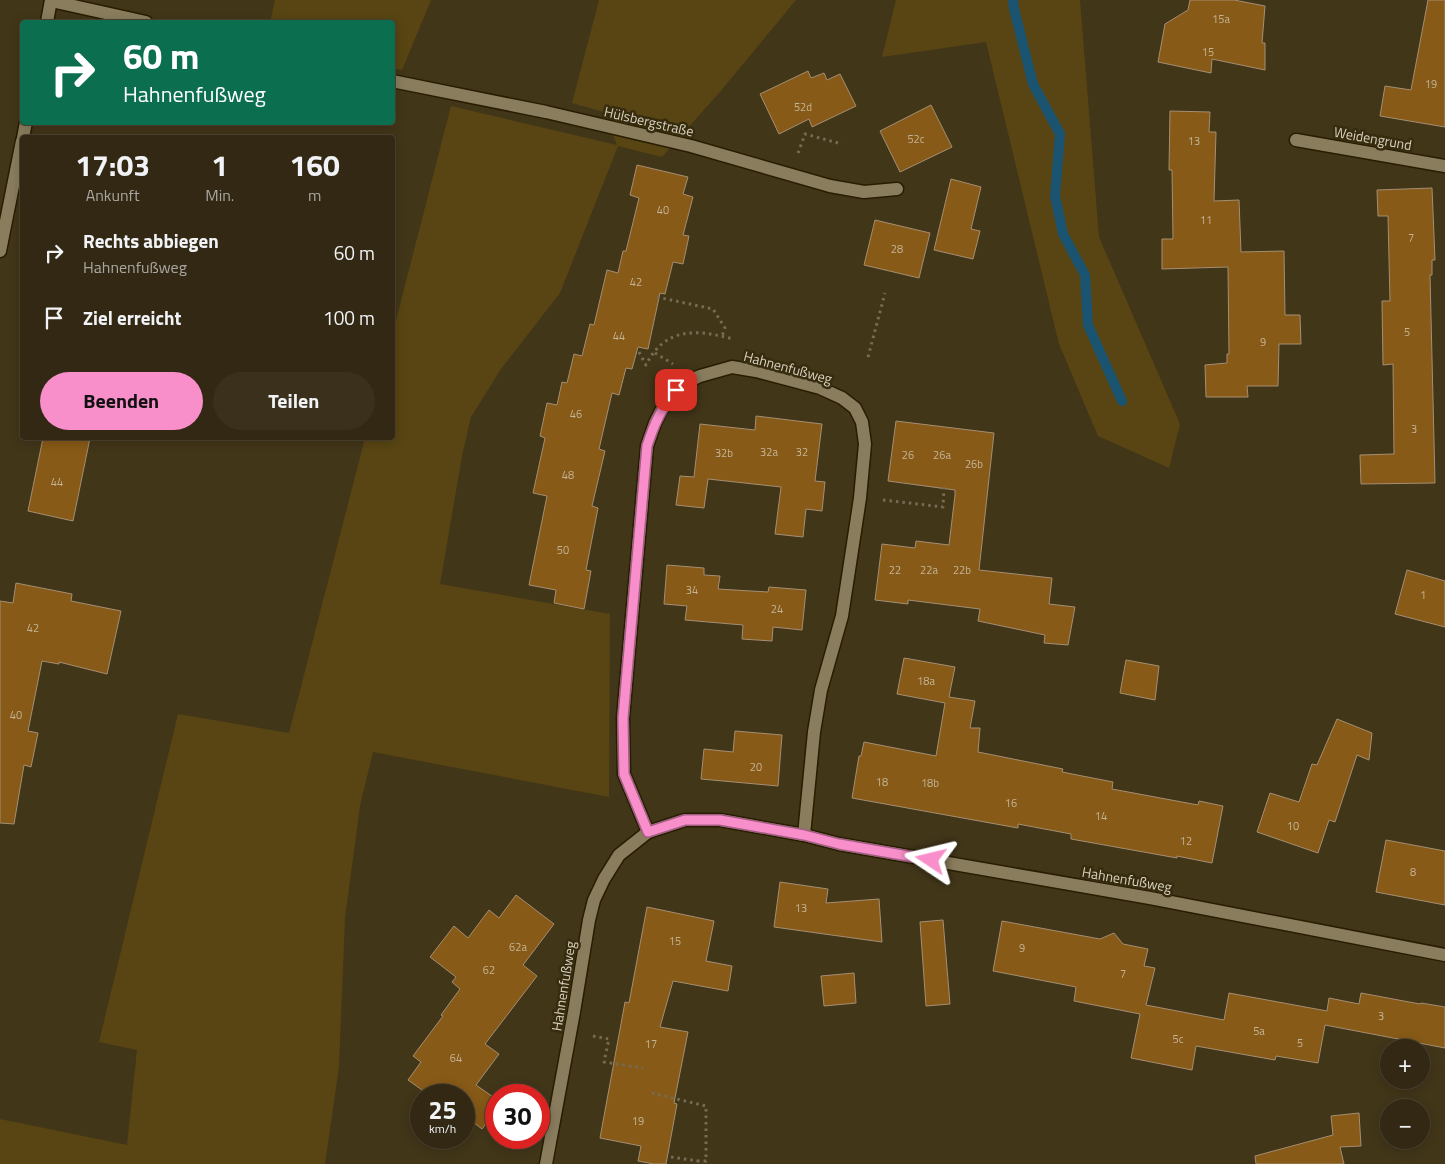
<!DOCTYPE html>
<html lang="de">
<head>
<meta charset="utf-8">
<style>
	body { margin:0; font-family:"Titillium Web",sans-serif; background:#3a301c; color:#f1f3f6; height:100vh; display:flex; flex-direction:column; font-size:19px; white-space:nowrap }
	* { box-sizing:border-box; margin:0 }
	p { font-size:16px; color:#a8a6a0 }
	.icon { flex:none; width:28px; height:28px; fill:none; stroke:currentColor; stroke-width:2; stroke-linecap:round; stroke-linejoin:round }
	.map { position:relative; flex:1; overflow:hidden }
	.drawer { position:absolute; left:20px; top:135px; width:375px; height:305px; display:flex; flex-direction:column; background:#322813; border-radius:5px; box-shadow:0 2px 12px #0003,0 0 0 1px #4d4433 }
	.drawer>* { flex:none }
	.guide { position:absolute; left:20px; top:20px; width:375px; height:105px; border-radius:5px; box-shadow:0 2px 12px #0003,0 0 0 1px #4d4433; background:#0b6e4f; color:#fff; overflow:hidden }
	.tools { position:absolute; left:1380px; top:1039px; display:grid; gap:10px }
	.tools a { display:grid; place-items:center; width:50px; height:50px; border-radius:50%; background:#322813; box-shadow:0 2px 12px #0003,0 0 0 1px #4d4433; font-size:25px }
	.speed { position:absolute; left:410px; top:1084px; display:flex; gap:10px; font-size:25px; font-weight:700; text-align:center }
	.speed>* { display:grid; place-content:center; width:65px; height:65px; border-radius:50%; background:#322813; box-shadow:0 2px 12px #0003,0 0 0 1px #4d4433; line-height:1 }
	.speed small { font-size:12px; font-weight:400 }
	.speed .limit { border:8px solid #d22; background:#fff; color:#111 }
	.pin { position:absolute; display:grid; place-items:center; width:42px; height:42px; color:#fff; margin:-21px; border-radius:10px; box-shadow:0 2px 8px #0006 }
	.me { position:absolute; width:55px; margin:-28px; rotate:280deg; stroke-linejoin:round; filter:drop-shadow(0 0 4px #0008) }
	.turn { display:flex; align-items:center; gap:18px; height:105px; padding:0 20px; font-size:22px }
	.turn .icon { width:65px; height:65px; stroke-width:2.5 }
	.turn b { display:block; font-size:35px; line-height:42px }
	.eta { display:flex; justify-content:space-evenly; align-items:center; height:85px; text-align:center }
	.eta b { font-size:30px; font-weight:700; line-height:35px }
	.cta { display:flex; gap:10px; margin-top:auto; padding:10px 20px }
	.cta a { flex:1; height:58px; border-radius:30px; background:#f98fca; color:#111; font-size:20px; font-weight:700; line-height:58px; text-align:center }
	.cta a+a { background:#3a301c; color:#f1f3f6 }
	ul { padding:0; list-style:none }
	li { display:flex; align-items:center; gap:15px; height:65px; padding:0 20px }
	li div { flex:1 }
	li b { display:block; font-size:19px }
	li em { font-style:normal }
	.map>svg:first-child { display:block }
</style>
</head>
<body>
<div class="map">
<svg width="1445" height="1164" viewBox="0 0 1445 1164">
	<rect width="100%" height="100%" fill="#423619"/>
	<g fill="#584513">
		<polygon points="275,0 431,0 402,70 393,68 392,22 270,22"/>
		<polygon points="599,0 796,0 719,93 662,157 618,146 560,293 501,369 471,417 462,456 440,584 610,614 609,797 373,752 360,806 345,918 339,1067 325,1164 0,1164 0,1119 127,1145 137,1050 99,1042 178,714 289,733 365,438 392,438 393,332 451,106 617,145 604,112 572,103"/>
		<polygon points="896,0 1080,0 1099,237 1180,424 1169,468 1098,436 1059,344 986,42 882,57"/>
	</g>
	<g fill="none" stroke-linecap="round" stroke-linejoin="round">
		<polyline stroke="#1b5470" stroke-width="10" points="1013,0 1014,9 1033,84 1060,134 1055,196 1063,234 1085,275 1088,325 1122,401"/>
	</g>
	<g fill="#875a17" stroke="#a58e73">
		<polygon points="1190,0 1234,0 1265,6 1262,43 1265,43 1265,70 1212,59 1211,73 1158,62 1165,24 1188,10"/>
		<polygon points="1428,0 1445,0 1445,127 1380,116 1385,86 1411,90"/>
		<polygon points="808,71 811,78 824,73 827,80 840,74 856,106 812,127 809,119 779,134 760,94"/>
		<polygon points="931,105 952,147 900,172 880,131"/>
		<polygon points="1170,111 1210,112 1209,132 1216,132 1214,201 1239,200 1241,252 1284,251 1285,315 1300,315 1301,344 1279,344 1278,386 1247,386 1248,397 1206,397 1205,365 1227,363 1227,354 1229,354 1228,267 1162,269 1162,239 1173,239 1172,170 1169,170"/>
		<polygon points="637,165 688,177 683,194 693,197 683,235 689,236 683,264 673,262 665,294 660,293 648,349 638,347 632,369 626,368 619,395 612,393 599,449 605,451 592,506 598,508 586,570 591,571 584,609 554,603 556,590 529,585 547,496 533,493 545,438 540,436 547,403 557,405 562,382 567,383 574,354 582,356 590,324 594,325 607,270 618,273 623,251 626,251 639,198 630,195"/>
		<polygon points="951,179 981,187 971,229 980,231 973,259 934,250"/>
		<polygon points="1432,188 1435,260 1432,260 1432,275 1430,275 1435,483 1361,484 1360,455 1394,454 1393,364 1383,365 1382,301 1390,301 1388,216 1378,216 1377,190"/>
		<polygon points="875,220 930,233 919,278 864,265"/>
		<polygon points="756,416 822,424 815,481 825,482 822,511 806,509 803,537 775,534 781,487 708,479 704,508 676,505 680,476 694,477 700,424 755,430"/>
		<polygon points="896,421 994,433 979,570 1052,578 1049,604 1075,607 1068,645 1044,643 1045,635 978,621 980,609 908,600 908,604 875,600 882,544 915,548 916,541 949,545 955,495 955,490 888,481"/>
		<polygon points="43,438 90,438 73,521 28,511"/>
		<polygon points="667,565 704,568 704,575 720,576 718,589 768,592 769,587 806,590 802,630 773,627 772,641 742,639 743,625 685,620 687,606 664,604"/>
		<polygon points="1407,570 1445,581 1445,627 1395,614"/>
		<polygon points="16,583 72,594 71,601 121,611 107,674 59,662 59,664 42,661 28,731 38,733 31,767 24,765 14,824 0,823 0,601 13,603"/>
		<polygon points="904,658 955,667 949,697 975,701 970,728 980,728 978,752 1063,769 1062,772 1113,782 1112,789 1198,805 1199,801 1223,806 1212,863 1177,856 1177,858 1071,839 1071,834 1018,824 1018,828 852,798 859,756 861,756 864,742 936,756 945,703 897,694"/>
		<polygon points="1126,660 1159,666 1155,700 1120,693"/>
		<polygon points="1337,719 1372,733 1369,760 1357,755 1335,822 1329,820 1318,853 1257,832 1270,793 1299,802 1312,764 1317,765"/>
		<polygon points="735,731 782,735 778,786 701,779 704,749 733,752"/>
		<polygon points="1386,840 1445,851 1445,905 1376,892"/>
		<polygon points="780,882 828,889 826,903 879,899 882,942 774,927"/>
		<polygon points="516,895 554,924 523,965 537,976 485,1044 499,1054 476,1085 496,1099 496,1110 482,1129 464,1115 464,1095 429,1095 408,1080 421,1062 413,1056 443,1016 441,1015 460,989 452,982 456,977 430,957 454,926 468,938 489,910 499,918"/>
		<polygon points="647,907 714,921 706,961 732,966 728,991 673,981 660,1027 688,1032 674,1103 677,1104 666,1164 654,1164 638,1161 641,1146 600,1138 625,1002 629,1003"/>
		<polygon points="943,920 950,1004 926,1006 920,922"/>
		<polygon points="1002,921 1100,939 1114,933 1123,944 1148,949 1144,966 1155,968 1146,1005 1224,1020 1229,993 1327,1011 1329,998 1359,1004 1361,993 1420,1004 1421,1003 1445,1007 1445,1048 1325,1025 1318,1063 1276,1056 1275,1060 1196,1046 1192,1070 1131,1058 1140,1014 1074,1001 1076,987 993,971"/>
		<polygon points="854,973 856,1003 824,1006 821,976"/>
		<polygon points="1359,1113 1361,1146 1340,1147 1344,1164 1256,1164 1255,1156 1333,1135 1331,1116"/>
	</g>
	<g fill="none" stroke-linecap="round" stroke-linejoin="round">
		<g stroke="#281d01" stroke-width="15">
			<g id="service">
				<polyline points="51,1 146,22"/>
				<polyline points="392,81 546,112 691,146 830,186 864,192 897,189"/>
			</g>
		</g>
		<g stroke="#281d01" stroke-width="15">
			<g id="minor">
				<polyline points="47,22 51,0"/>
				<polyline points="23,138 26,122"/>
				<polyline points="1296,140 1445,166"/>
				<polyline points="0,251 22,141"/>
				<polyline points="648,832 624,774 623,718 647,446 655,423 661,411 676,391 689,381 700,376 732,367 756,371 820,388 842,398 855,408 862,422 865,444 860,498 842,616 821,690 814,732 804,835"/>
				<polyline points="546,1164 574,1012 589,920 594,900 604,879 619,855 648,832 685,820 720,820 804,835 839,844 1150,898 1445,955"/>
			</g>
		</g>
		<g stroke="#766c54" stroke-width="3" stroke-dasharray="2.5 4" stroke-linecap="butt">
			<polyline points="798,153 805,134 842,144"/>
			<polyline points="657,297 713,309 725,328 722,336"/>
			<path d="M 639,352 L 646,365 C 665,327 696,329 733,339"/>
			<polyline points="655,353 673,364"/>
			<polyline points="868,357 885,293"/>
			<polyline points="883,500 943,507 944,487"/>
			<polyline points="593,1036 609,1039 604,1062 643,1068"/>
			<polyline points="652,1093 706,1106 706,1161 698,1161 698,1164"/>
			<polyline points="671,1157 698,1161"/>
		</g>
		<use href="#service" stroke="#8a7d5e" stroke-width="12"/>
		<use href="#minor" stroke="#8a7d5e" stroke-width="12"/>
	</g>
	<g fill="none" stroke-linecap="round" stroke-linejoin="round">
		<g stroke="#a25d83" stroke-width="12">
			<path id="route" d="M 676,390 C 661,409 654,424 647,446 L 623,718 L 624,774 L 648,832 L 685,820 L 720,820 L 804,835 L 839,844 L 931,860"/>
		</g>
		<use href="#route" stroke="#f98fca" stroke-width="9"/>
	</g>
	<g text-anchor="middle" dominant-baseline="central" stroke-width="5" stroke-linejoin="round" paint-order="stroke">
		<g font-size="11" fill="#c4b497">
			<text x="1221" y="19">15a</text>
			<text x="1208" y="52">15</text>
			<text x="1431" y="84">19</text>
			<text x="803" y="107">52d</text>
			<text x="916" y="139">52c</text>
			<text x="1194" y="141">13</text>
			<text x="663" y="210">40</text>
			<text x="1206" y="220">11</text>
			<text x="1411" y="238">7</text>
			<text x="897" y="249">28</text>
			<text x="636" y="282">42</text>
			<text x="1407" y="332">5</text>
			<text x="619" y="336">44</text>
			<text x="1263" y="342">9</text>
			<text x="576" y="414">46</text>
			<text x="1414" y="429">3</text>
			<text x="769" y="452">32a</text>
			<text x="802" y="452">32</text>
			<text x="724" y="453">32b</text>
			<text x="908" y="455">26</text>
			<text x="942" y="455">26a</text>
			<text x="974" y="464">26b</text>
			<text x="568" y="475">48</text>
			<text x="57" y="482">44</text>
			<text x="563" y="550">50</text>
			<text x="895" y="570">22</text>
			<text x="929" y="570">22a</text>
			<text x="962" y="570">22b</text>
			<text x="692" y="590">34</text>
			<text x="1423" y="595">1</text>
			<text x="777" y="609">24</text>
			<text x="33" y="628">42</text>
			<text x="926" y="681">18a</text>
			<text x="16" y="715">40</text>
			<text x="756" y="767">20</text>
			<text x="882" y="782">18</text>
			<text x="930" y="783">18b</text>
			<text x="1011" y="803">16</text>
			<text x="1101" y="816">14</text>
			<text x="1293" y="826">10</text>
			<text x="1186" y="841">12</text>
			<text x="1413" y="872">8</text>
			<text x="801" y="908">13</text>
			<text x="675" y="941">15</text>
			<text x="518" y="947">62a</text>
			<text x="1022" y="948">9</text>
			<text x="489" y="970">62</text>
			<text x="1123" y="974">7</text>
			<text x="1381" y="1016">3</text>
			<text x="1259" y="1031">5a</text>
			<text x="1178" y="1039">5c</text>
			<text x="1300" y="1043">5</text>
			<text x="651" y="1044">17</text>
			<text x="456" y="1058">64</text>
			<text x="638" y="1121">19</text>
		</g>
		<g font-size="14" fill="#d9d2c2" stroke="#372c0e">
			<text transform="translate(649 121) rotate(13)">Hülsbergstraße</text>
			<text transform="translate(1373 138) rotate(10)">Weidengrund</text>
			<text transform="translate(788 367) rotate(15)">Hahnenfußweg</text>
			<text transform="translate(1127 879) rotate(10)">Hahnenfußweg</text>
			<text transform="translate(563 986) rotate(-81)">Hahnenfußweg</text>
		</g>
	</g>
</svg>
<div class="tools">
<a>+</a>
<a>−</a>
</div>
<div class="speed"><div>25<small>km/h</small></div><div class="limit">30</div></div>
<div class="pin" style="left:676px;top:390px;background:#d93025"><svg class="icon" aria-label="arrive" viewBox="0 0 24 24"><path d="M6 21V4h12l-3 4 3 4H6"/></svg></div>
<svg class="me" style="left:931px;top:860px" viewBox="-20 -20 40 40"><path d="M0-17L14 15 0 8-14 15z" fill="#f98fca" stroke="#fff" stroke-width="4"/></svg>
<div class="guide">
<div class="turn"><svg class="icon" aria-label="right" viewBox="0 0 24 24"><path d="M7 20v-9h11M14 6l5 5-5 5"/></svg><div><b>60 m</b>Hahnenfußweg</div></div>
</div>
<section class="drawer">
<div class="eta">
<div><b>17:03</b><p>Ankunft</p></div>
<div><b>1</b><p>Min.</p></div>
<div><b>160</b><p>m</p></div>
</div>
<ul>
<li><svg class="icon" aria-label="right" viewBox="0 0 24 24"><path d="M7 20v-9h11M14 6l5 5-5 5"/></svg><div><b>Rechts abbiegen</b><p>Hahnenfußweg</p></div><em>60 m</em></li>
<li><svg class="icon" aria-label="arrive" viewBox="0 0 24 24"><path d="M6 21V4h12l-3 4 3 4H6"/></svg><div><b>Ziel erreicht</b></div><em>100 m</em></li>
</ul>
<div class="cta"><a>Beenden</a><a>Teilen</a></div>
</section>
</div>
</body>
</html>
